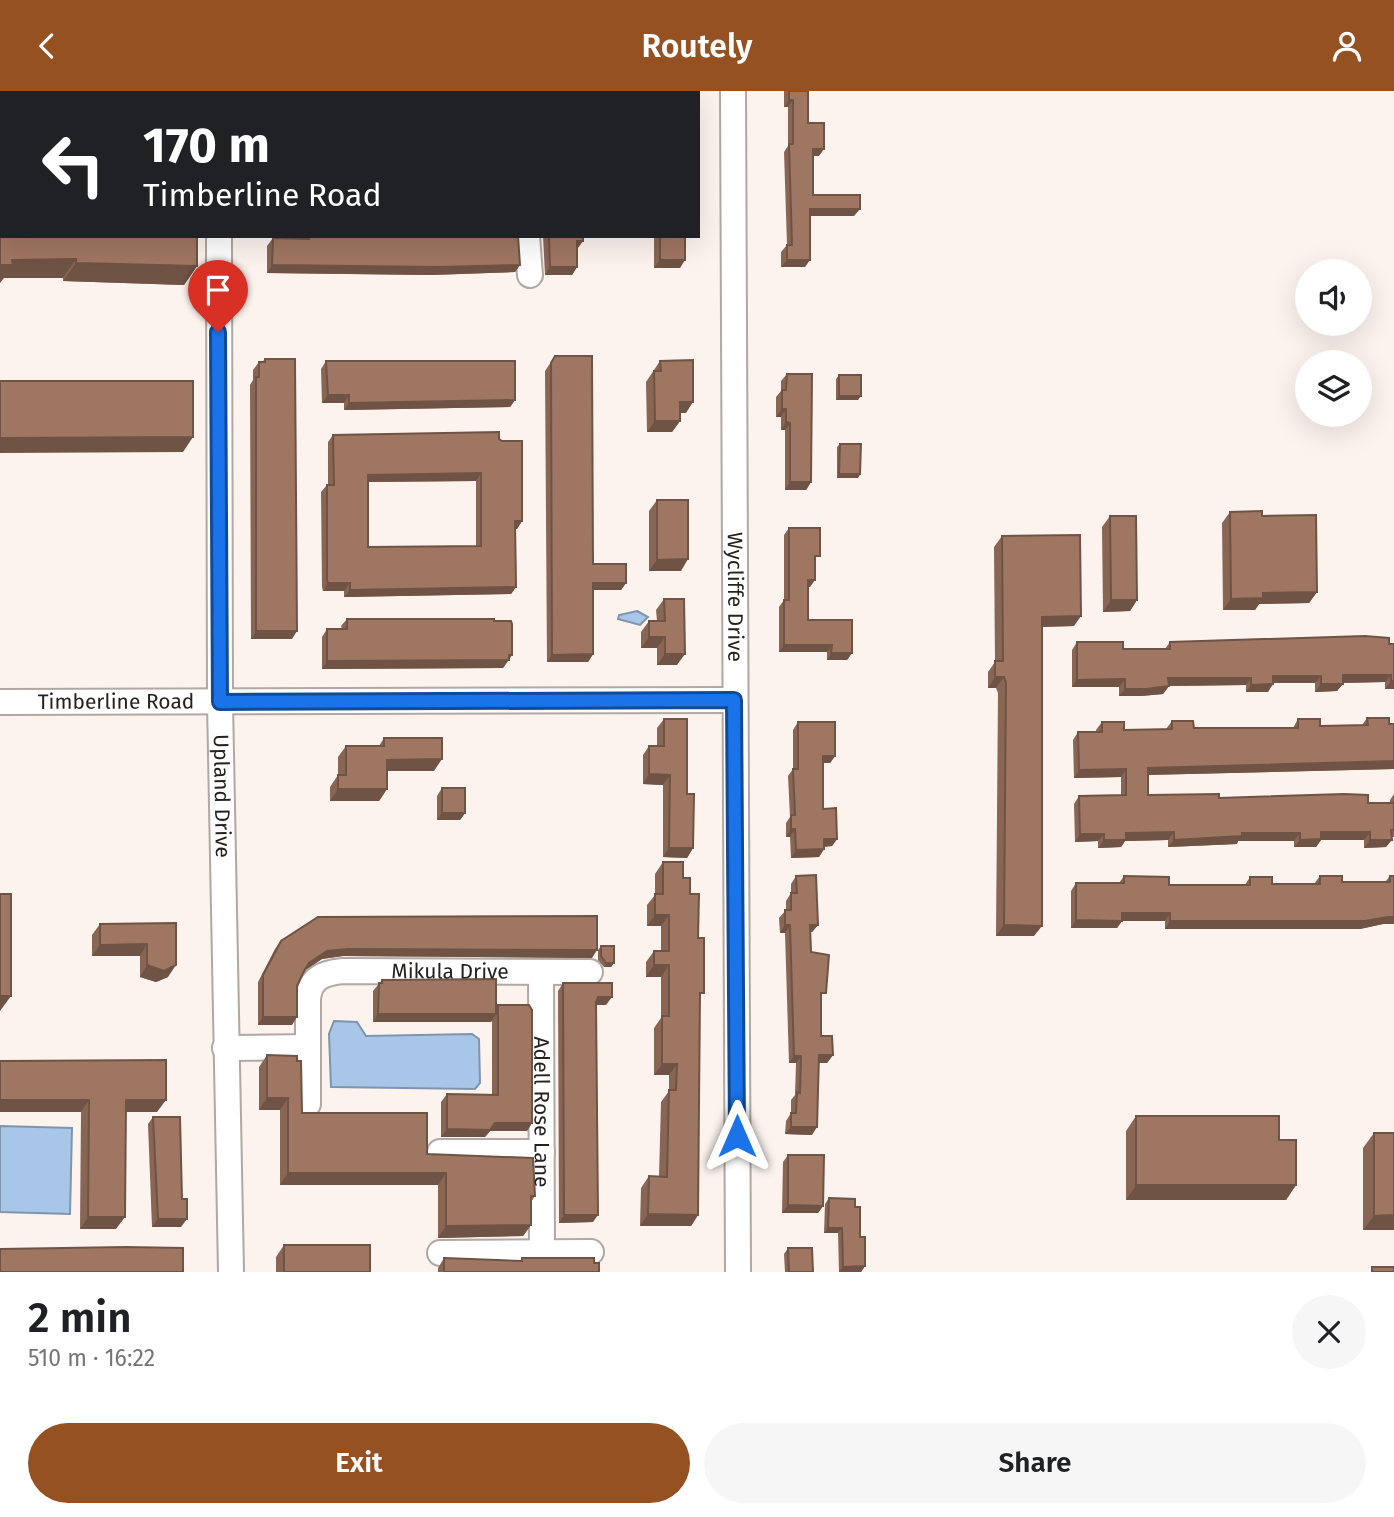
<!DOCTYPE html>
<html lang="en">
<head>
<meta charset="utf-8">
<style>
	body { margin:0; font-family:"Fira Sans",sans-serif; background:#f6f6f6; color:#202124; height:100vh; display:flex; flex-direction:column; font-size:26px; white-space:nowrap }
	* { box-sizing:border-box; margin:0 }
	p { font-size:23px; color:#757577 }
	.icon { flex:none; width:38px; height:38px; fill:none; stroke:currentColor; stroke-width:2; stroke-linecap:round; stroke-linejoin:round }
	.map { position:relative; height:1181px; overflow:hidden }
	.details { display:flex; flex-direction:column; background:#fff; flex:1 }
	.details>* { flex:none }
	.banner { position:absolute; left:0px; top:0px; width:700px; height:147px; box-shadow:0 7px 28px #0002; background:#202124; color:#fff; overflow:hidden }
	.controls { position:absolute; left:1295px; top:168px; display:grid; gap:14px }
	.controls a { display:grid; place-items:center; width:77px; height:77px; border-radius:50%; background:#fff; box-shadow:0 7px 28px #0002; font-size:35px }
	.pin { position:absolute; display:grid; place-items:center; width:60px; height:60px; color:#fff; margin:-72px -30px; border-radius:50% 50% 50% 0; rotate:-45deg; box-shadow:0 0 7px #0007 }
	.pin .icon { rotate:45deg }
	.me { position:absolute; width:77px; margin:-38px; rotate:0deg; stroke-linejoin:round; filter:drop-shadow(0 0 5px #0008) }
	.turn { display:flex; align-items:center; gap:24px; height:147px; padding:0 28px; font-size:32px }
	.turn .icon { width:91px; height:91px; stroke-width:2.5 }
	.turn b { display:block; font-size:49px; line-height:60px }
	.round { display:grid; place-items:center; flex:none; width:74px; height:74px; border-radius:37px; background:#f6f6f6 }
	.headline { display:flex; align-items:center; justify-content:space-between; height:119px; padding:0 28px }
	h1 { font-size:42px; font-weight:600; line-height:52px }
	.action { display:flex; gap:14px; margin-top:auto; padding:14px 28px }
	.action a { flex:1; height:80px; border-radius:42px; background:#955122; color:#fff; font-size:28px; font-weight:600; line-height:80px; text-align:center }
	.action a+a { background:#f6f6f6; color:#202124 }
	header { display:flex; justify-content:space-between; align-items:center; height:91px; padding:0 28px; background:#955122; color:#fff; font-size:32px; font-weight:600 }
	.map>svg:first-child { display:block }
</style>
</head>
<body>
<header><svg class="icon" aria-label="back" viewBox="0 0 24 24"><path d="M15 5l-7 7 7 7"/></svg>Routely<svg class="icon" aria-label="person" viewBox="0 0 24 24"><circle cx="12" cy="8" r="4"/><path d="M4 21q1-7 8-7t8 7"/></svg></header>
<div class="map">
<svg width="1394" height="1181" viewBox="0 0 1394 1181">
	<rect width="100%" height="100%" fill="#fcf3ef"/>
	<g fill="#a7c6e8" stroke="#8094ac" stroke-width="2">
		<polygon points="637,520 648,526 640,534 618,528 619,524"/>
		<polygon points="334,930 357,931 366,945 472,943 479,948 480,992 475,998 331,996 329,943"/>
		<polygon points="0,1035 72,1037 70,1123 0,1121"/>
	</g>
	<g fill="none" stroke-linecap="round" stroke-linejoin="round">
		<g stroke="#afa8a4" stroke-width="28">
			<g id="minor">
				<polyline points="217,0 217,2"/>
				<polyline points="308,0 308,2"/>
				<path id="s1" d="M 733,0 L 738,1181"/>
				<polyline points="519,2 519,0"/>
				<path id="s2" d="M 219,145 L 220,611 L 231,1181"/>
				<polyline points="527,145 530,184"/>
				<path id="s3" d="M 0,611 L 734,609"/>
				<path id="s4" d="M 541,881 L 542,1161"/>
				<polyline points="225,957 308,956"/>
				<path id="s5" d="M 308,1013 L 308,908 C 310,887 323,882 343,880 L 590,881"/>
				<polyline points="440,1061 542,1061"/>
				<polyline points="440,1162 591,1161"/>
			</g>
		</g>
		<use href="#minor" stroke="#fff" stroke-width="24"/>
	</g>
	<g fill="#896554" fill-rule="evenodd">
		<polygon points="784,0 808,0 808,32 819,65 813,65 813,104 854,125 810,125 805,176 781,176 781,161 787,154 784,61 788,55 788,16 784,16"/>
		<polygon points="2,145 197,175 184,194 63,190 63,187 4,187"/>
		<polygon points="308,145 520,174 515,181 431,184 267,182 267,155 273,147 307,148"/>
		<polygon points="543,145 583,145 583,150 577,157 577,176 572,184 545,184"/>
		<polygon points="654,145 685,145 680,177 654,177"/>
		<polygon points="555,265 593,473 626,492 621,499 593,499 593,563 588,571 547,571 545,280"/>
		<polygon points="265,268 292,548 251,548 250,294 253,289 253,279 259,271 262,271"/>
		<polygon points="326,270 515,309 510,316 344,319 344,312 322,312 321,278"/>
		<polygon points="660,270 686,322 680,322 680,330 672,341 647,341 646,291"/>
		<polygon points="787,283 811,391 806,399 785,399 785,339 781,339 781,326 776,326 776,306 781,300 781,290"/>
		<polygon points="839,284 858,309 836,309 836,288"/>
		<path d="M 333,344 L 499,348 L 522,430 L 517,438 L 515,438 L 516,496 L 511,503 L 344,506 L 344,500 L 323,500 L 322,496 L 321,401 L 327,394 L 328,394 L 328,351 ZM 476,390 L 476,455 L 368,456 L 368,391 Z"/>
		<polygon points="840,353 860,383 858,387 837,387 837,356"/>
		<polygon points="657,409 681,480 649,480 649,420"/>
		<polygon points="1230,421 1262,425 1317,501 1309,512 1259,513 1255,519 1223,519 1222,432"/>
		<polygon points="1110,425 1137,509 1130,520 1103,521 1102,436"/>
		<polygon points="789,437 815,472 810,496 808,496 808,529 852,562 847,569 827,569 827,561 779,561 779,516 784,509 784,444"/>
		<polygon points="1002,445 1074,535 1042,536 1034,845 996,845 998,602 996,597 988,597 988,581 995,571 994,456"/>
		<polygon points="664,508 677,574 657,574 657,557 641,557 641,541 649,530 657,530 656,519"/>
		<polygon points="347,528 494,530 512,564 503,577 322,578 322,546 327,538 342,538 341,535"/>
		<polygon points="1077,551 1123,558 1165,558 1170,551 1389,553 1394,598 1385,598 1385,591 1343,592 1337,600 1315,601 1315,592 1273,592 1268,601 1246,601 1246,594 1169,595 1163,603 1141,605 1119,605 1119,596 1072,596 1072,559"/>
		<polygon points="1367,627 1389,633 1394,633 1394,678 1148,684 1148,704 1219,707 1390,712 1390,709 1394,703 1394,746 1392,746 1386,756 1364,757 1364,749 1321,749 1316,756 1294,756 1294,750 1238,750 1237,753 1168,756 1168,749 1125,750 1121,756 1098,757 1098,750 1075,751 1074,713 1079,705 1121,704 1121,686 1074,687 1073,649 1078,641 1096,641 1096,639 1102,631 1124,639 1166,638 1172,630 1194,637 1293,637 1298,628 1320,635 1362,634"/>
		<polygon points="664,628 687,703 693,757 687,767 663,766 663,694 643,693 643,664 649,655 657,655 657,637"/>
		<polygon points="798,631 835,665 830,672 823,672 823,718 837,748 832,755 824,756 824,758 819,766 791,767 790,746 786,746 786,732 790,726 788,685 793,678 793,639"/>
		<polygon points="384,647 434,680 387,680 387,698 379,710 330,710 330,696 338,684 338,666 346,655 379,655"/>
		<polygon points="442,697 465,722 460,729 437,729 437,705"/>
		<polygon points="663,771 683,787 690,803 698,847 700,907 698,1124 691,1135 640,1135 641,1097 649,1085 659,1085 661,1011 669,1000 669,984 654,984 654,937 661,927 661,886 646,886 646,871 654,860 661,860 661,835 647,835 647,814 655,804 655,783"/>
		<polygon points="796,785 818,834 812,841 810,841 811,861 821,909 821,945 833,964 827,972 819,972 812,1044 785,1043 786,1030 791,1022 791,1009 795,1004 796,972 789,972 785,842 780,842 779,827 786,819 786,810 791,802 791,793"/>
		<polygon points="1124,785 1169,794 1245,794 1250,786 1272,793 1314,793 1320,785 1342,791 1385,791 1390,785 1394,785 1383,833 1360,838 1165,838 1165,830 1122,830 1117,837 1071,837 1071,800 1076,792 1119,792"/>
		<polygon points="176,832 168,886 156,891 140,886 140,865 92,865 92,844 100,833"/>
		<polygon points="281,850 592,867 343,865 322,868 305,879 297,895 292,934 258,934 258,891 275,858"/>
		<polygon points="601,855 614,872 611,876 604,876 598,869 598,859"/>
		<polygon points="382,889 496,916 498,914 532,1032 527,1040 490,1040 485,1046 441,1046 441,1011 447,1003 492,1004 492,929 491,931 373,931 373,900"/>
		<polygon points="563,892 606,914 596,914 593,1131 559,1132 558,900"/>
		<polygon points="267,964 302,1022 427,1063 535,1105 531,1111 531,1134 523,1145 438,1147 438,1094 280,1094 280,1019 259,1019 259,976"/>
		<polygon points="0,970 157,1021 126,1021 116,1138 80,1138 81,1021 0,1021"/>
		<polygon points="1136,1025 1279,1049 1296,1094 1286,1109 1126,1109 1126,1040"/>
		<polygon points="153,1026 182,1108 181,1136 152,1136 148,1033"/>
		<polygon points="1374,1042 1394,1139 1363,1139 1363,1057"/>
		<polygon points="788,1064 823,1115 818,1122 782,1122 783,1071"/>
		<polygon points="829,1107 855,1116 865,1175 861,1181 839,1181 838,1142 824,1142 825,1113"/>
		<polygon points="284,1154 370,1181 276,1181 276,1166"/>
		<polygon points="788,1157 813,1181 785,1181 784,1163"/>
		<polygon points="444,1167 520,1170 522,1167 594,1172 599,1181 438,1181 438,1177"/>
	</g>
	<g fill="#6f5345">
		<polygon points="789,9 793,9 788,16 784,16"/>
		<polygon points="813,58 824,58 819,65 808,65"/>
		<polygon points="810,118 860,118 854,125 805,125"/>
		<polygon points="577,150 583,150 578,157 572,157"/>
		<polygon points="76,168 63,187 4,187 0,192 0,174 12,169"/>
		<polygon points="660,169 685,169 680,177 654,177"/>
		<polygon points="787,169 810,169 805,176 781,176"/>
		<polygon points="76,172 197,175 184,194 63,190"/>
		<polygon points="272,174 520,174 515,181 431,184 267,182"/>
		<polygon points="550,176 577,176 572,184 545,184"/>
		<polygon points="328,304 349,304 344,312 322,312"/>
		<polygon points="839,305 861,305 858,309 836,309"/>
		<polygon points="515,309 510,316 344,319 349,312"/>
		<polygon points="680,311 693,311 686,322 672,322"/>
		<polygon points="782,318 786,318 781,326 776,326"/>
		<polygon points="655,330 680,330 672,341 647,341"/>
		<polygon points="786,331 790,332 785,339 781,339"/>
		<polygon points="193,346 183,361 0,362 0,347"/>
		<polygon points="481,382 476,390 362,391 368,384"/>
		<polygon points="839,383 860,383 858,387 837,387"/>
		<polygon points="790,391 811,391 806,399 785,399"/>
		<polygon points="515,430 522,430 517,438 510,438"/>
		<polygon points="688,468 681,480 649,480 657,469"/>
		<polygon points="808,489 815,489 810,496 804,496"/>
		<polygon points="328,492 350,492 344,500 323,500"/>
		<polygon points="593,492 626,492 621,499 587,499"/>
		<polygon points="516,496 511,503 344,506 350,499"/>
		<polygon points="1317,501 1309,512 1259,513 1255,519 1223,519 1231,508 1263,502"/>
		<polygon points="1111,509 1137,509 1130,520 1103,521"/>
		<polygon points="1081,525 1074,535 1035,536 1042,526"/>
		<polygon points="256,540 297,540 292,548 251,548"/>
		<polygon points="649,546 665,546 657,557 641,557"/>
		<polygon points="784,554 832,554 827,561 779,561"/>
		<polygon points="831,562 852,562 847,569 827,569"/>
		<polygon points="593,563 588,571 547,571 552,564"/>
		<polygon points="665,563 685,563 677,574 657,574"/>
		<polygon points="512,564 503,577 322,578 327,570"/>
		<polygon points="1343,584 1391,584 1385,591 1337,592"/>
		<polygon points="1273,585 1321,585 1315,592 1268,592"/>
		<polygon points="995,586 1004,586 996,597 988,597"/>
		<polygon points="1168,587 1251,587 1246,594 1163,595"/>
		<polygon points="1125,588 1119,596 1072,596 1077,589"/>
		<polygon points="1391,590 1394,590 1394,598 1385,598"/>
		<polygon points="1273,593 1268,601 1246,601 1251,594"/>
		<polygon points="1321,593 1343,593 1337,600 1315,601"/>
		<polygon points="1169,595 1163,603 1141,605 1119,605 1125,598"/>
		<polygon points="823,665 835,665 830,672 818,672"/>
		<polygon points="442,668 434,680 379,680 387,669"/>
		<polygon points="1394,670 1394,678 1143,684 1148,677"/>
		<polygon points="1126,678 1121,686 1074,687 1079,679"/>
		<polygon points="649,683 670,684 663,694 643,693"/>
		<polygon points="338,698 387,698 379,710 330,710"/>
		<polygon points="442,722 465,722 460,729 437,729"/>
		<polygon points="791,738 795,738 790,746 786,746"/>
		<polygon points="1174,741 1168,749 1125,750 1121,756 1098,757 1104,749 1126,742"/>
		<polygon points="1321,741 1370,741 1364,749 1321,749 1316,756 1294,756 1300,749"/>
		<polygon points="1242,742 1300,742 1294,750 1238,750 1237,753 1168,756 1174,749"/>
		<polygon points="1080,743 1104,743 1098,750 1075,751"/>
		<polygon points="824,748 837,748 832,755 819,756"/>
		<polygon points="1370,749 1392,749 1386,756 1364,757"/>
		<polygon points="669,757 693,757 687,767 663,766"/>
		<polygon points="824,758 819,766 791,767 796,759"/>
		<polygon points="1122,822 1170,822 1165,830 1122,830 1117,837 1071,837 1076,829"/>
		<polygon points="655,824 669,824 661,835 647,835"/>
		<polygon points="1394,826 1394,833 1383,833 1360,838 1165,838 1170,830"/>
		<polygon points="785,834 790,834 785,842 780,842"/>
		<polygon points="810,834 818,834 812,841 804,841"/>
		<polygon points="1004,834 1042,835 1034,845 996,845"/>
		<polygon points="147,853 140,865 92,865 100,854"/>
		<polygon points="348,858 597,859 592,867 343,865 322,868 304,880 309,872 327,860"/>
		<polygon points="606,872 614,872 611,876 604,876"/>
		<polygon points="147,874 176,874 168,886 156,891 140,886"/>
		<polygon points="654,874 669,874 661,886 646,886"/>
		<polygon points="0,905 11,905 0,920"/>
		<polygon points="598,906 612,906 606,914 593,914"/>
		<polygon points="378,923 496,923 491,931 373,931"/>
		<polygon points="263,926 297,926 292,934 258,934"/>
		<polygon points="819,964 833,964 827,972 814,972"/>
		<polygon points="794,965 801,965 796,972 789,972"/>
		<polygon points="662,973 677,973 669,984 654,984"/>
		<polygon points="267,1007 288,1007 280,1019 259,1019"/>
		<polygon points="0,1009 89,1009 81,1021 0,1021"/>
		<polygon points="126,1009 166,1009 157,1021 118,1021"/>
		<polygon points="495,1032 532,1032 527,1040 490,1040 485,1046 441,1046 447,1038"/>
		<polygon points="791,1036 817,1036 812,1044 785,1043"/>
		<polygon points="288,1082 446,1082 438,1094 280,1094"/>
		<polygon points="1136,1094 1296,1094 1286,1109 1126,1109"/>
		<polygon points="788,1114 823,1115 818,1122 782,1122"/>
		<polygon points="648,1123 698,1124 691,1135 640,1135"/>
		<polygon points="564,1124 598,1124 593,1131 559,1132"/>
		<polygon points="1394,1124 1394,1139 1363,1139 1374,1125"/>
		<polygon points="88,1126 125,1126 116,1138 80,1138"/>
		<polygon points="158,1128 187,1128 181,1136 152,1136"/>
		<polygon points="531,1134 523,1145 438,1147 446,1135"/>
		<polygon points="828,1137 842,1137 838,1142 824,1142"/>
		<polygon points="865,1175 861,1181 839,1181 843,1176"/>
	</g>
	<g fill="#9f7662" stroke="#6f5345" stroke-width="2" fill-rule="evenodd">
		<rect x="252" y="0" width="42" height="2"/>
		<polygon points="326,0 358,0 358,2 325,2"/>
		<rect x="467" y="0" width="41" height="2"/>
		<rect x="544" y="0" width="37" height="2"/>
		<rect x="635" y="0" width="42" height="2"/>
		<polygon points="789,0 808,0 808,32 824,32 824,58 813,58 813,104 860,104 860,118 810,118 810,169 787,169 787,154 792,154 789,53 793,53 793,9 789,9"/>
		<polygon points="0,39 2,39 2,145 197,145 197,175 76,172 76,168 12,169 13,174 0,174"/>
		<polygon points="309,145 518,145 520,174 437,176 272,174 273,147 309,148"/>
		<polygon points="549,145 583,145 583,150 577,150 577,176 550,176"/>
		<rect x="660" y="145" width="25" height="24"/>
		<polygon points="555,265 592,265 593,473 626,473 626,492 593,492 593,563 552,564 551,272"/>
		<polygon points="265,268 295,268 297,540 256,540 256,286 259,286 259,271 265,271"/>
		<polygon points="693,269 693,311 680,311 680,330 655,330 654,280 661,280 660,270"/>
		<polygon points="326,270 515,270 515,309 349,312 349,304 328,304"/>
		<polygon points="787,283 812,283 811,391 790,391 790,332 786,331 786,318 782,318 782,299 786,299"/>
		<rect x="839" y="284" width="22" height="21"/>
		<polygon points="0,290 193,290 193,346 0,347"/>
		<path d="M 499,341 L 499,348 L 502,350 L 522,350 L 522,430 L 515,430 L 516,496 L 350,499 L 350,492 L 328,492 L 327,489 L 327,394 L 334,394 L 333,344 ZM 481,382 L 481,455 L 368,456 L 368,384 Z"/>
		<polygon points="840,353 861,353 860,383 839,383"/>
		<polygon points="657,409 688,409 688,468 657,469"/>
		<polygon points="1262,420 1262,425 1316,424 1317,501 1263,502 1263,507 1231,508 1230,421"/>
		<polygon points="1110,425 1136,425 1137,509 1111,509"/>
		<polygon points="789,437 820,437 820,465 815,465 815,489 808,489 808,529 852,529 852,562 831,562 832,554 784,554 784,509 789,509"/>
		<polygon points="1080,444 1081,525 1042,526 1042,835 1004,834 1006,592 1004,586 995,586 995,570 1003,570 1002,445"/>
		<polygon points="664,508 684,508 685,563 665,563 665,546 649,546 649,530 665,530"/>
		<polygon points="347,528 494,528 494,530 511,530 512,533 512,564 509,564 509,569 327,570 327,538 347,538"/>
		<polygon points="1365,545 1389,547 1389,553 1394,553 1394,590 1391,590 1391,584 1343,584 1343,593 1321,593 1321,585 1273,585 1273,593 1251,594 1251,587 1168,587 1169,595 1146,598 1125,598 1125,588 1077,589 1077,551 1123,551 1123,558 1170,558 1170,551"/>
		<polygon points="1367,627 1389,627 1389,633 1394,633 1394,670 1148,677 1148,704 1219,703 1219,707 1344,703 1368,704 1368,712 1394,712 1394,739 1391,739 1392,749 1370,749 1370,741 1321,741 1321,748 1300,749 1300,742 1242,742 1242,745 1174,749 1174,741 1126,742 1126,749 1104,749 1104,743 1080,743 1079,705 1126,704 1126,678 1079,679 1078,641 1102,641 1102,631 1124,631 1124,639 1172,638 1172,630 1193,630 1194,637 1298,637 1298,628 1320,628 1320,635 1368,634"/>
		<polygon points="664,628 687,628 687,703 694,703 693,757 669,757 670,684 649,683 649,655 664,655"/>
		<polygon points="798,631 835,631 835,665 823,665 823,718 836,717 837,748 824,748 824,758 796,759 795,738 791,738 791,724 795,724 793,678 798,678"/>
		<polygon points="384,647 442,647 442,668 387,669 387,698 338,698 338,684 346,684 346,655 384,655"/>
		<rect x="442" y="697" width="23" height="25"/>
		<polygon points="663,771 683,771 683,787 690,787 690,803 699,803 698,847 704,847 704,902 700,902 698,1124 648,1123 649,1085 667,1086 669,999 676,999 677,973 662,973 662,925 669,925 669,874 654,874 654,860 669,860 669,824 655,824 655,803 663,803"/>
		<polygon points="816,784 818,834 810,834 811,861 829,864 826,902 821,902 821,945 832,945 833,964 819,964 817,1036 791,1036 791,1022 796,1022 797,1001 800,1002 801,965 794,965 790,834 785,834 785,819 791,819 791,802 797,802 796,785"/>
		<polygon points="1124,785 1169,786 1169,794 1250,794 1250,786 1272,786 1272,793 1320,793 1320,785 1342,785 1342,791 1390,791 1390,785 1394,785 1394,826 1388,826 1365,830 1170,830 1170,822 1122,822 1122,830 1076,829 1076,792 1124,792"/>
		<rect x="0" y="803" width="11" height="102"/>
		<polygon points="597,825 597,859 348,858 327,860 309,872 303,882 297,895 297,926 263,926 263,884 281,850 318,826"/>
		<polygon points="176,832 176,874 164,880 147,874 147,853 100,854 100,833"/>
		<polygon points="601,855 614,855 614,872 606,872 601,865"/>
		<polygon points="496,888 496,923 378,923 379,892 382,892 382,889"/>
		<polygon points="563,892 612,892 612,906 598,906 596,911 598,1124 564,1124"/>
		<polygon points="498,914 529,914 532,919 532,1032 495,1032 490,1039 447,1038 447,1003 498,1004"/>
		<polygon points="267,964 297,965 297,970 301,970 302,1022 427,1022 427,1063 533,1067 535,1105 531,1105 531,1134 446,1135 446,1082 288,1082 288,1007 267,1007"/>
		<polygon points="166,969 166,1009 126,1009 125,1126 88,1126 89,1009 0,1009 0,970"/>
		<polygon points="1136,1025 1279,1025 1279,1049 1296,1049 1296,1094 1136,1094"/>
		<polygon points="153,1026 180,1026 182,1108 187,1108 187,1128 158,1128"/>
		<polygon points="1374,1042 1394,1042 1394,1124 1374,1125"/>
		<polygon points="788,1064 824,1064 823,1115 788,1114"/>
		<polygon points="829,1107 855,1108 855,1116 860,1116 860,1146 865,1146 865,1175 843,1176 842,1137 828,1137"/>
		<rect x="284" y="1154" width="86" height="27"/>
		<polygon points="126,1156 183,1157 183,1181 0,1181 0,1158"/>
		<polygon points="788,1157 812,1157 813,1181 789,1181"/>
		<polygon points="444,1167 522,1170 522,1167 594,1167 594,1172 599,1172 599,1181 444,1181"/>
		<rect x="1372" y="1176" width="22" height="5"/>
	</g>
	<g fill="none" stroke-linecap="round" stroke-linejoin="round">
		<g stroke="#114b97" stroke-width="18">
			<polyline id="route" points="218,241 220,611 734,609 737,1045"/>
		</g>
		<use href="#route" stroke="#1a73e8" stroke-width="12"/>
	</g>
	<g text-anchor="middle" dominant-baseline="central" stroke-width="7" stroke-linejoin="round" paint-order="stroke">
		<g font-size="21" fill="#24211f" stroke="#fff">
			<text stroke="none"><textPath href="#s1" startOffset="506">Wycliffe Drive</textPath></text>
			<text stroke="none"><textPath href="#s3" startOffset="116">Timberline Road</textPath></text>
			<text stroke="none"><textPath href="#s2" startOffset="560">Upland Drive</textPath></text>
			<text stroke="none"><textPath href="#s5" startOffset="262">Mikula Drive</textPath></text>
			<text stroke="none"><textPath href="#s4" startOffset="140">Adell Rose Lane</textPath></text>
		</g>
	</g>
</svg>
<div class="controls">
<a><svg class="icon" aria-label="sound" viewBox="0 0 24 24"><path d="M4 9h4l5-4v14l-5-4H4zM17 9q2 3 0 6"/></svg></a>
<a><svg class="icon" aria-label="layers" viewBox="0 0 24 24"><path d="M12 4l9 5-9 5-9-5zM3 14l9 5 9-5"/></svg></a>
</div>
<div class="pin" style="left:218px;top:241px;background:#d93025"><svg class="icon" aria-label="arrive" viewBox="0 0 24 24"><path d="M6 21V4h12l-3 4 3 4H6"/></svg></div>
<svg class="me" style="left:737px;top:1045px" viewBox="-20 -20 40 40"><path d="M0-17L14 15 0 8-14 15z" fill="#1a73e8" stroke="#fff" stroke-width="4"/></svg>
<div class="banner">
<div class="turn"><svg class="icon" aria-label="left" viewBox="0 0 24 24"><path d="M17 20v-9H6M10 6l-5 5 5 5"/></svg><div><b>170 m</b>Timberline Road</div></div>
</div>
</div>
<section class="details">
<div class="headline"><div><h1>2 min</h1><p>510 m · 16:22</p></div><a class="round"><svg class="icon" aria-label="close" viewBox="0 0 24 24"><path d="M6 6l12 12M18 6L6 18"/></svg></a></div>
<div class="action"><a>Exit</a><a>Share</a></div>
</section>
</body>
</html>
